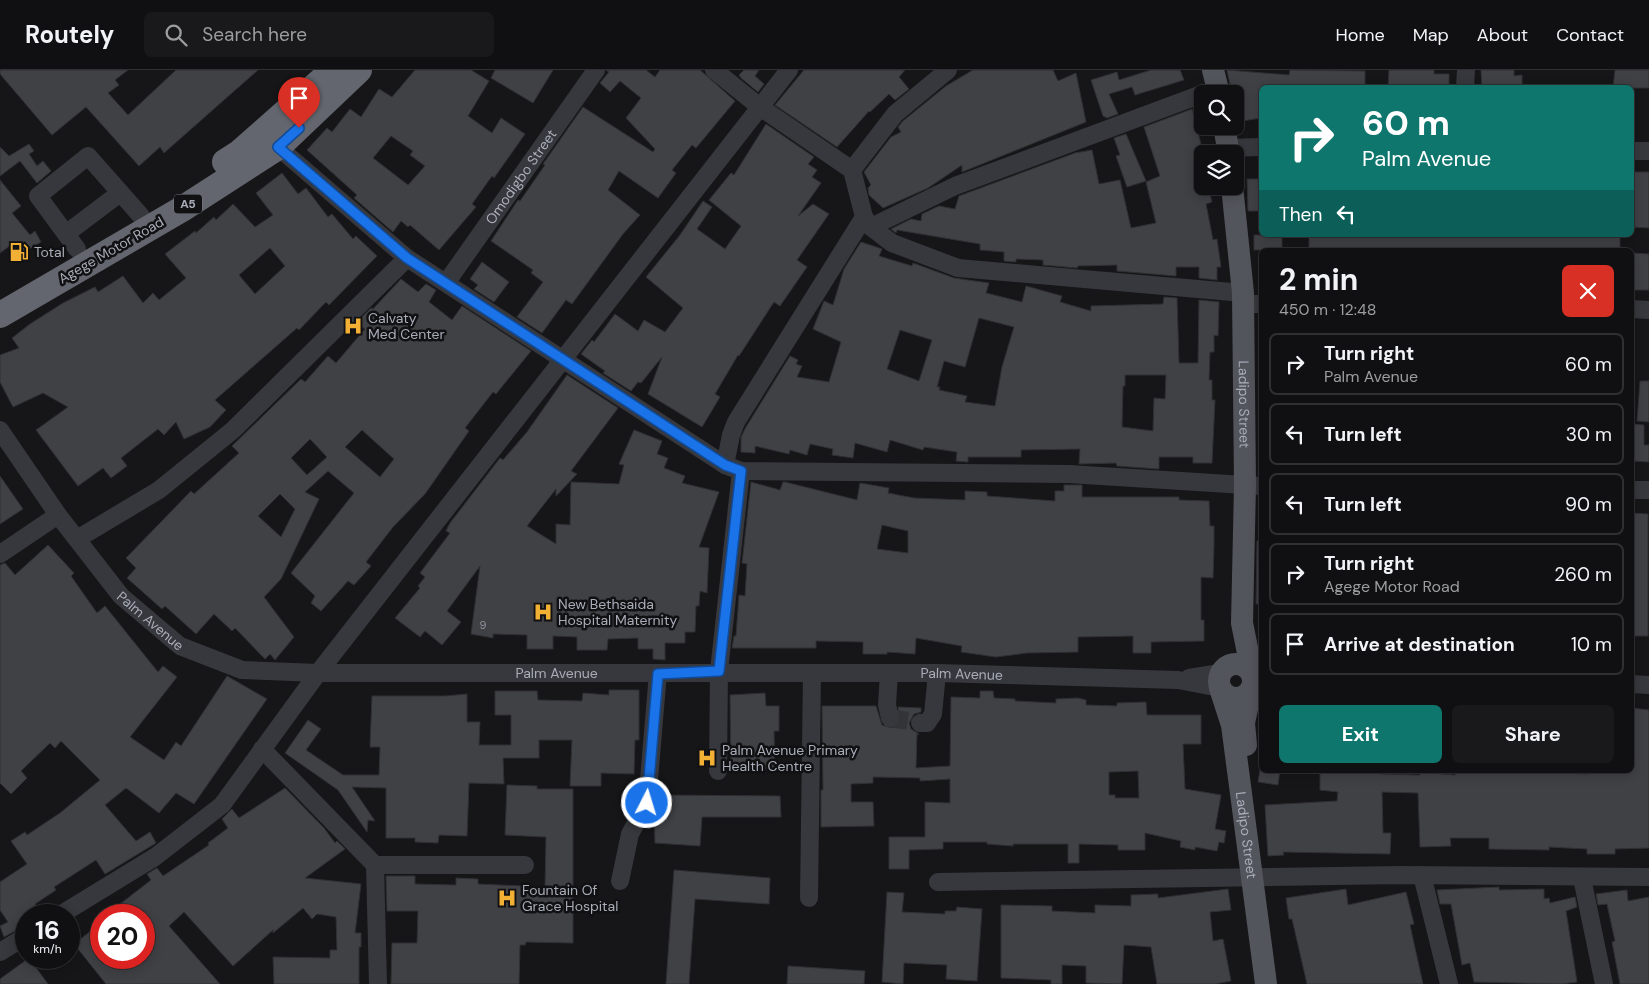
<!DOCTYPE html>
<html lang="en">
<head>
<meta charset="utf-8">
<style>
	body { margin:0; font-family:"DM Sans",sans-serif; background:#19191b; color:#f1f3f6; height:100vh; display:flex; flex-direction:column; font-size:19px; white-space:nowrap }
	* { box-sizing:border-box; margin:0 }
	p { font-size:16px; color:#9c9d9f }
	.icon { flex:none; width:28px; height:28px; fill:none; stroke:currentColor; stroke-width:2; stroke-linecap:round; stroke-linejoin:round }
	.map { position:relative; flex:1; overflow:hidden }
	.details { position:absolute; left:1259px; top:178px; width:375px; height:525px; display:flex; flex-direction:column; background:#101012; border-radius:8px; box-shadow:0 2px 12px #0003,0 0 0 1px #303032 }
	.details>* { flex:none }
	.top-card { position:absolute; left:1259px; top:15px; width:375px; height:152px; border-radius:8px; box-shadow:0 2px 12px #0003,0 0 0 1px #303032; background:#0f766e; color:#fff; overflow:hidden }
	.fabs { position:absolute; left:1194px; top:15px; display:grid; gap:10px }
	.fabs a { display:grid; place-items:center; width:50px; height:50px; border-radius:8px; background:#101012; box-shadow:0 2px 12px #0003,0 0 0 1px #303032; font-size:25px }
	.speed { position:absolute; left:15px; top:834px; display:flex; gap:10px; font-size:25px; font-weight:700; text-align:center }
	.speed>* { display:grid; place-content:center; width:65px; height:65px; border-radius:50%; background:#101012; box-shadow:0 2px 12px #0003,0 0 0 1px #303032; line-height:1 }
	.speed small { font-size:12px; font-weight:400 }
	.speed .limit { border:8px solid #d22; background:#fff; color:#111 }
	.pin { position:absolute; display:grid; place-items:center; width:42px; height:42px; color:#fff; margin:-51px -21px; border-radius:50% 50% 50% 0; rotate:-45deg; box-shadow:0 0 5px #0007 }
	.pin .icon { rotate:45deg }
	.me { position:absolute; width:55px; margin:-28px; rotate:5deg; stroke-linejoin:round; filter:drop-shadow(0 0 4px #0008) }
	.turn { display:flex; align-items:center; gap:18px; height:105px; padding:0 20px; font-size:22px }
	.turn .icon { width:65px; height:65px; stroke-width:2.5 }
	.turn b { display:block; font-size:35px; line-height:42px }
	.then { display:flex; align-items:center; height:48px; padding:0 20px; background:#0003; gap:10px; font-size:19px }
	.round { display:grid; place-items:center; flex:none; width:52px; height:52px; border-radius:8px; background:#19191b }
	.head { display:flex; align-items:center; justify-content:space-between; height:85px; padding:0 20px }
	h1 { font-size:30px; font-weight:700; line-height:38px }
	.cta { display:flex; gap:10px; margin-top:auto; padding:10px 20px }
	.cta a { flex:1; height:58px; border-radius:8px; background:#0f766e; color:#fff; font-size:20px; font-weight:700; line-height:58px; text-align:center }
	.cta a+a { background:#19191b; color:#f1f3f6 }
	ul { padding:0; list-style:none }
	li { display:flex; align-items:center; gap:15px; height:62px; margin:0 10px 8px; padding:0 10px; border:2px solid #303032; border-radius:8px }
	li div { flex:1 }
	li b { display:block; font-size:19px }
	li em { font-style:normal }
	header { display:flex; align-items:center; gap:30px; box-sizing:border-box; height:70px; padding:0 25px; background:#101012; border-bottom:1px solid #303032 }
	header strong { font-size:24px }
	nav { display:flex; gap:28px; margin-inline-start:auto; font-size:18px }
	.search { width:350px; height:45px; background:#19191b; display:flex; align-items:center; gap:12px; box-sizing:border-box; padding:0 18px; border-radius:8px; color:#9c9d9f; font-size:19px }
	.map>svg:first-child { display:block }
</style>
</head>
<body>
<header>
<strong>Routely</strong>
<div class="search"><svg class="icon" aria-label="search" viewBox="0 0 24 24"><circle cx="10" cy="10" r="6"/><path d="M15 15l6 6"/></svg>Search here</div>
<nav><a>Home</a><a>Map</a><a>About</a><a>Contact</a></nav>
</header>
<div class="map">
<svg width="1649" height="914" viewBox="0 0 1649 914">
	<rect width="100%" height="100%" fill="#161618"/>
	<g fill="#404145" stroke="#303034" fill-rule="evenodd">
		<polygon points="0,0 128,0 115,10 119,15 108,23 128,45 176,0 258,0 164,83 160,77 139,96 86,37 52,65 0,4"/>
		<path d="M 415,0 L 471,0 L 489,11 L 468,46 L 492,63 L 501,48 L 525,64 L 494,108 L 492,106 L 472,134 L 476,137 L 439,180 L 410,155 L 408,157 L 401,151 L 393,162 L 354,128 L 357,125 L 307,80 L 327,58 L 332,62 L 350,39 L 361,47 L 379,19 L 392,27 ZM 391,66 L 413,81 L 410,85 L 425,96 L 408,115 L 373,88 Z"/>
		<polygon points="495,0 553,0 533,33 491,8"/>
		<polygon points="606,0 646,0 655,7 660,0 700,0 735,31 696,78 692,75 672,100 676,103 658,128 619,101 608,120 640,145 623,164 572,234 566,230 542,263 517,247 543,212 531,203 533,200 491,171 518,130 520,131 545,95 543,94 583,37 653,82 655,79 626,48 641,28 620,11 610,22 600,13 609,2"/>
		<polygon points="744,0 759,0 755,6 764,14 758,22 741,8 739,5"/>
		<polygon points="804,0 905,0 899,7 909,19 895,30 889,24 870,42 869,41 837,77 775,35"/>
		<polygon points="973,0 1053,0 1058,11 1076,3 1086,52 962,102 962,95 928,118 883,138 869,125 868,118 871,115 864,102 891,67 901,62 898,57 903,51 946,16"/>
		<polygon points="1151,0 1180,0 1184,10 1135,25 1132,17 1109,24 1118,44 1107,48 1103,46 1091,10 1117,2 1119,10"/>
		<polygon points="1227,0 1289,5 1290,0 1365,1 1365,18 1261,18 1261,48 1236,52 1235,24 1232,24"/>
		<polygon points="1389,0 1434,0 1434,4 1449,4 1449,18 1388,18"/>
		<polygon points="1481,0 1514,0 1514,6 1522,5 1522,18 1482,18"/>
		<polygon points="1615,0 1649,0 1649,18 1613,18"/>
		<polygon points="1192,39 1202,78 1202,116 1208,116 1212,132 1206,134 1213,170 1217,169 1221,197 1217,197 1217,210 1199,208 1199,197 1176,197 1176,206 1117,201 1117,195 1078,196 1077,198 1043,195 1043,190 1016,189 1016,192 1004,191 1004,182 980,180 980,174 897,160 896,163 891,159 911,149 921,151 922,144 939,136 955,139 959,126 1075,83 1092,80 1099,114 1120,110 1131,158 1156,153 1146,112 1160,106 1144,57"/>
		<polygon points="766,54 814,87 808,94 817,100 812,107 821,113 798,146 813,134 829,144 797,190 807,197 780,236 774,232 739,286 738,285 715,324 720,327 702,357 648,324 662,287 641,313 638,312 631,321 603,303 605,301 581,284 592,270 594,272 615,244 638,261 644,250 665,262 683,238 646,207 680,165 703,131 712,137 697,159 725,179 741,156 709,130 731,103 734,105"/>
		<polygon points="1126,64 1146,111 1127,117 1116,86 1120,85 1114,68"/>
		<polygon points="29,74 34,81 29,84 37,96 43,91 51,101 37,113 20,91 0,106 0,77 9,86"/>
		<polygon points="1631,102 1649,102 1649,158 1631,157"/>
		<path d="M 282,103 L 298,124 L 306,118 L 328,147 L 332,144 L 353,169 L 356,166 L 377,186 L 329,235 L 326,232 L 299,260 L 297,258 L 215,330 L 226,340 L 210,357 L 184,369 L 176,352 L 164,365 L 158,359 L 121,388 L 127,396 L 111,408 L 103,398 L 78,416 L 36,360 L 68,337 L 43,323 L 13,337 L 0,312 L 0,285 L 19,278 L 12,268 L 30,254 L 63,233 L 95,217 L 98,222 L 123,206 L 143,233 L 153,223 L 159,230 L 186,208 L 165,184 L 195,161 L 196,163 L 214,147 L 216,150 L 233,134 L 255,157 L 273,145 L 256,123 ZM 270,178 L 285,196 L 255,224 L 239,205 Z"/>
		<polygon points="1247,109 1261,109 1261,141 1248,141"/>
		<polygon points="0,110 21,136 12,143 30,165 35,161 41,172 22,183 15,172 0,183"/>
		<rect x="1254" y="165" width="28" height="15"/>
		<polygon points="1309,165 1620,165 1620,180 1502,178 1490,178 1490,180 1309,180"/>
		<path d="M 861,172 L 882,179 L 879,186 L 912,196 L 913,193 L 954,208 L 989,213 L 986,223 L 1022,232 L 1026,216 L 1062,226 L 1060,232 L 1091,241 L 1091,236 L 1163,234 L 1164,227 L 1177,228 L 1179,293 L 1198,293 L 1199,230 L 1219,232 L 1218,266 L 1214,265 L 1214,282 L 1210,282 L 1209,310 L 1212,310 L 1212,330 L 1215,330 L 1212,393 L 1193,393 L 1193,387 L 1159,387 L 1159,399 L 1117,396 L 1116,393 L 1079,394 L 1080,379 L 1021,380 L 1021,387 L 968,387 L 968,392 L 956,391 L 957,382 L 924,377 L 923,380 L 890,370 L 887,382 L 855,373 L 853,388 L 832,385 L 833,379 L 810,374 L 807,385 L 790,380 L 789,384 L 755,376 L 755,383 L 741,382 L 741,367 L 746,357 L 790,286 L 798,290 L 796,294 L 802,296 L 797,307 L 829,312 L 841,272 L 813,259 L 824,231 L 833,235 L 844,199 ZM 979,248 L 1014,257 L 1002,297 L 995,336 L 965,332 L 967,326 L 939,320 L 940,317 L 937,317 L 944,291 L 965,297 ZM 900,260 L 932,270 L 919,311 L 887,299 ZM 1125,305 L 1166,305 L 1165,329 L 1154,328 L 1153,361 L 1122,357 L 1123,316 L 1125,316 Z"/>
		<polygon points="1633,183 1649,184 1649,220 1632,220"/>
		<polygon points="482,192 509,212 494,232 474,219 478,215 470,209"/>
		<path d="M 401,209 L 418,222 L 426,214 L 436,220 L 429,232 L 452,250 L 462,236 L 531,281 L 496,324 L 493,322 L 465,358 L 469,361 L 425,424 L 393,457 L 366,492 L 371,496 L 354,515 L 348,511 L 321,541 L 311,533 L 315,526 L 291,503 L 354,423 L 328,401 L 305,422 L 319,429 L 281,509 L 264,527 L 294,567 L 275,590 L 270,584 L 265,589 L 235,558 L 232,561 L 214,544 L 196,564 L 165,536 L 162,539 L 127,508 L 136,498 L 126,488 L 191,421 L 194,424 L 239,383 L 232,376 L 301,309 L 305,312 L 328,286 L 336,293 L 365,259 L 356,253 L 371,238 L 373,239 ZM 362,360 L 394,389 L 380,407 L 345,377 ZM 310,369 L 327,387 L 307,405 L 291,388 ZM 280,424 L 295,439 L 281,467 L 258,446 Z"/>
		<polygon points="567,305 618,338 571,401 577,404 556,426 556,419 527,456 556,474 556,454 570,455 571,412 619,414 624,395 619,394 634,360 662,371 657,384 668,388 664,398 685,406 682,413 719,422 699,477 709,478 707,523 700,521 699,536 696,536 695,562 685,562 685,573 665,573 665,590 653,589 653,579 638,579 638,568 608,569 607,580 577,580 577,567 553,566 553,579 527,579 527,565 493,564 493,568 471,564 480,496 447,541 461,552 442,575 425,561 420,567 395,548 420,518 418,516 425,507 420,503 450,463 446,461 450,453 500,388 503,390 527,362"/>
		<polygon points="1640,311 1649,311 1649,352 1637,351"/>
		<polygon points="1631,354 1644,355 1644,375 1649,375 1649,392 1631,391"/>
		<polygon points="0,406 23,439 0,454"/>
		<path d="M 751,412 L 780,420 L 783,412 L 785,412 L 857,430 L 860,413 L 889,418 L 888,423 L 914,428 L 965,430 L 965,421 L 987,422 L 987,426 L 1055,431 L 1055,421 L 1064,421 L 1064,415 L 1082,415 L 1082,427 L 1179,427 L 1179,430 L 1209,431 L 1210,456 L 1214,456 L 1214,476 L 1213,508 L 1201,507 L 1201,550 L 1204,550 L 1204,571 L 1151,572 L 1151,583 L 1133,583 L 1133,566 L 1078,567 L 1078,582 L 1027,583 L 996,587 L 961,582 L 962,576 L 916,568 L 915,584 L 887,582 L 887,584 L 863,584 L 863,572 L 816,571 L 816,578 L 732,578 L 734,566 L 736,566 L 739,525 L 745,526 L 747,494 L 742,493 ZM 882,455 L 908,461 L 908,483 L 877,479 Z"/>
		<polygon points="1631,443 1648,444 1648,566 1631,566"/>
		<polygon points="1257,471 1261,471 1261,534 1256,534"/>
		<polygon points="48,475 74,503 71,506 97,543 105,536 158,602 163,596 177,607 130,667 164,690 176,672 181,676 227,606 267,629 194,734 176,723 159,743 126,718 105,735 136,771 150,762 156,773 105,804 96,790 54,817 56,820 35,834 42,845 26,845 26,855 4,867 0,856 8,852 0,840 0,812 27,794 11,771 25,762 27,765 60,743 100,710 61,671 55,678 50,673 21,701 27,708 11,724 0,713 0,495 5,493 15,505"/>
		<polygon points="609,620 639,620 639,670 635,670 634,704 601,703 601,716 570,716 572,670 539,670 539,688 503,688 504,714 469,713 467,766 439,765 438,773 415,772 415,768 386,768 386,718 352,717 375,751 368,750 367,762 338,720 285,683 308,650 321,659 306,680 343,705 379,705 380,677 370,677 372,626 445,626 467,624 467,652 480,652 479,675 511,675 511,645 495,645 495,621 537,621 538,630 582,631 583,623 609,625"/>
		<path d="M 980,621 L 993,621 L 994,628 L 1015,629 L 1015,631 L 1056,633 L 1056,629 L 1078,628 L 1086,630 L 1086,635 L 1117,636 L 1117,633 L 1146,632 L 1147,645 L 1201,645 L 1201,674 L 1183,674 L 1185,719 L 1221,725 L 1215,759 L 1226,761 L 1224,773 L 1219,772 L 1217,781 L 1195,777 L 1195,780 L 1180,777 L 1181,771 L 1145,763 L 1145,780 L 1118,780 L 1118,775 L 1079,774 L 1079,793 L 1068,793 L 1068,774 L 1013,774 L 1013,776 L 987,774 L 987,772 L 943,772 L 943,779 L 909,780 L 909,799 L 889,799 L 889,767 L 925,767 L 925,732 L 950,733 L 950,709 L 920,711 L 920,708 L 873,707 L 873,713 L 851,714 L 851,732 L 873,732 L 874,756 L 821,757 L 821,720 L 823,720 L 822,636 L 876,636 L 882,655 L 892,658 L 900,651 L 898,637 L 921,638 L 921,642 L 914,644 L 909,653 L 911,659 L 919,664 L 917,664 L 916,698 L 950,696 L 951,627 L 980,628 ZM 1138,701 L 1139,728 L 1115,728 L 1115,725 L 1109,725 L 1109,702 Z"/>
		<polygon points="765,623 766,636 779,636 779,661 774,661 775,699 731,699 730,625"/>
		<polygon points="1632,638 1649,640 1649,778 1615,779 1615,784 1587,784 1587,779 1549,777 1549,780 1489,779 1489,768 1450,768 1451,776 1420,777 1418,723 1382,722 1383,763 1391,763 1390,784 1283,782 1284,785 1268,786 1265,735 1337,731 1338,722 1320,720 1320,700 1381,700 1381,704 1420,705 1420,702 1455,705 1456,700 1589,704 1589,700 1631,700"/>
		<polygon points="1260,700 1280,700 1278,715 1258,712"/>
		<polygon points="507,715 537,716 537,719 573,719 573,873 526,872 525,875 520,875 519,914 391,914 392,873 417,873 418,841 387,841 386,806 415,806 415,814 456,815 456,808 478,809 478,814 545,817 546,767 505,765"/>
		<polygon points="285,718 324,758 335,773 337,771 345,779 305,808 361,814 355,863 361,863 361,877 359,877 359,914 274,914 273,887 330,888 330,880 337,880 336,847 317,844 312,849 303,838 273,863 273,860 233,896 184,842 169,856 220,914 106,914 74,874 101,853 101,888 144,888 144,845 106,845 151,810 147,804 157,798 163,806 209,775 208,773 228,758 222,749 232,739 239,748"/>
		<polygon points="658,725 780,726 781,747 702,747 700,776 655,773 654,742"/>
		<polygon points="674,800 770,808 769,834 695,829 689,914 666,914"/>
		<polygon points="1499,817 1499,820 1544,819 1544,829 1549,828 1550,833 1575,827 1577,837 1566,841 1577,912 1561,914 1474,912 1470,893 1462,895 1451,834 1440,834 1437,820"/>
		<polygon points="1228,819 1231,840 1210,842 1213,871 1223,869 1231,911 1215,914 1157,914 1151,877 1124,875 1122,914 1086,913 1086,896 1062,895 1062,914 1051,914 1051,910 1001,908 1001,835 1052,836 1052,841 1095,843 1095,835 1131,836 1131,825 1158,824 1158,828"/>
		<polygon points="1346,819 1348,835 1406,822 1414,854 1410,855 1423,914 1307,914 1292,849 1289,849 1286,828"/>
		<polygon points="1627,820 1628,831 1649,827 1649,914 1620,914 1612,872 1615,871 1607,834 1598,835 1596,824"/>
		<polygon points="887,822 904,823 902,842 945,844 945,841 956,841 957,837 982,839 977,911 946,909 947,895 904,893 903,914 882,912"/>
		<polygon points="29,888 48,914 0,914 0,909"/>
		<polygon points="788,896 865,901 864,914 787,914"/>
	</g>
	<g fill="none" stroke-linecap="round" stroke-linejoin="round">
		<polyline stroke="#333438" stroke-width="18" stroke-dasharray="18 9" stroke-linecap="butt" points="890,648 920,653"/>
		<g stroke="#37383d" stroke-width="18">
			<polyline points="714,0 760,37 852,100 864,147 871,157 892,173 958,198 1243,223"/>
			<polyline points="1465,18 1466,0"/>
			<polyline points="278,77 407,188 725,395 741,401 1069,404 1261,416"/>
			<polyline points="1228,78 1261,77"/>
			<polyline points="1631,81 1649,81"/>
			<polyline points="852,100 895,44 948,0"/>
			<polyline points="871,157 955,116 1202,24"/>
			<polyline points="67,163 120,123"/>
			<polyline points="77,179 38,126 88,86 141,146"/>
			<path id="s1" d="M 446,213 L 596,0"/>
			<polyline points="1244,234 1261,234"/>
			<polyline points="1631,239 1649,240"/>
			<path id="s2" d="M 0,360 L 58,445 L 121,526 L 180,576 L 242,600 L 318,603 L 937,603 L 1178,610 L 1220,618"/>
			<polyline points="725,395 731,365 736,352 864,147"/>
			<polyline points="1631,420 1649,420"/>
			<polyline points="77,469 159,420 233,360 407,188"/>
			<polyline points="0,484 58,445"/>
			<polyline points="889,603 887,635 890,648"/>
			<polyline points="1189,608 1220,603"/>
			<polyline points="1631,614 1649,615"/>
			<polyline points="920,653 927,653 933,644 937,603"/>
			<polyline points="262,679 375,795 378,914"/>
			<polyline points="718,701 719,601 741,401"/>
			<polyline points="375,795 525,795"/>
			<polyline points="1422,805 1449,914"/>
			<polyline points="1582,808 1604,914"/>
			<polyline points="620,811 630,764 647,733 658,603"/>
			<polyline points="938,812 1400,805 1649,807"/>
			<polyline points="809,828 812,603"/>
			<polyline points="60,845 155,787 222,735 318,603 789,0"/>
			<polyline points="0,882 26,866"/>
		</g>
		<g stroke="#53555c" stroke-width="22">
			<polyline points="1213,0 1219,24"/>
			<polyline points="1224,56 1229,84"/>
			<path id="s3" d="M 1232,116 L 1243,223 L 1245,415 L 1242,553 L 1252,603"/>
			<circle cx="1236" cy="611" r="17"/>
			<path id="s4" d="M 1220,618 L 1232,655 L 1266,914"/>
			<polyline points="1246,675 1244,653 1251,620"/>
		</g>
		<g stroke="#63666e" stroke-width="26">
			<polyline points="225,92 239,83 333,0"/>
			<polyline points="0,245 182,139 278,77 359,0"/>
		</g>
	</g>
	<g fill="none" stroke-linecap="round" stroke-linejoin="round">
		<g stroke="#114b97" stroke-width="12">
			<polyline id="route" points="299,58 278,77 407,188 725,395 741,401 719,601 658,604 647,733"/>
		</g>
		<use href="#route" stroke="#1a73e8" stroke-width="9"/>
	</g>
	<defs>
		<g id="fuel-bare" transform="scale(1.5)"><path d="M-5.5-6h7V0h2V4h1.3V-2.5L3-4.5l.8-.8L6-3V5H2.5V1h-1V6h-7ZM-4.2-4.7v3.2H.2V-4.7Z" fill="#f2b134" stroke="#111113" stroke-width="2.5" paint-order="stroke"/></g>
		<g id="hospital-bare" transform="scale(1.5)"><path d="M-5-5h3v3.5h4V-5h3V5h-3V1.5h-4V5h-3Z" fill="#f2b134" stroke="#111113" stroke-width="2.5" paint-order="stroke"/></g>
	</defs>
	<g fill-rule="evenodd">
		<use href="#fuel-bare" x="19" y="182"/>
		<use href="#hospital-bare" x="353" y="256"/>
		<use href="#hospital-bare" x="543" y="542"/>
		<use href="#hospital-bare" x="707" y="688"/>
		<use href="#hospital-bare" x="507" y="828"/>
	</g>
	<g text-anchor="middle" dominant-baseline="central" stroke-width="5" stroke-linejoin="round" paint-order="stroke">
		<g font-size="11" fill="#8e929b">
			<text x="483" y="555">9</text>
		</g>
		<rect fill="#111113" stroke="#7b7e86" stroke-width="1" x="174" y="124.5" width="28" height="19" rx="4"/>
		<g font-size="12" font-weight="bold" fill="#a8adb8">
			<text x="188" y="134">A5</text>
		</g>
		<g font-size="14" fill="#a8adb8" stroke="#111113">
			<text stroke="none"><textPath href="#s1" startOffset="130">Omodigbo Street</textPath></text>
			<text transform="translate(111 180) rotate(-30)">Agege Motor Road</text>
			<text stroke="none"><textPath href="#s3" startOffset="219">Ladipo Street</textPath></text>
			<text stroke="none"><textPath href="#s2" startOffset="244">Palm Avenue</textPath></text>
			<text stroke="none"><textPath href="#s2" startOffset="664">Palm Avenue</textPath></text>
			<text stroke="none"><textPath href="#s2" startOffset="1069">Palm Avenue</textPath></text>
			<text stroke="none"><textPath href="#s4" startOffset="150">Ladipo Street</textPath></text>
		</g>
		<g font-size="14" fill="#a8adb8" stroke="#111113" text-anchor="start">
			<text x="34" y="182">Total</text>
			<text x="368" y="248">Calvaty<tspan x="368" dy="16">Med Center</tspan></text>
			<text x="558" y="534">New Bethsaida<tspan x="558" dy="16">Hospital Maternity</tspan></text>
			<text x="722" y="680">Palm Avenue Primary<tspan x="722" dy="16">Health Centre</tspan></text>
			<text x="522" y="820">Fountain Of<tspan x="522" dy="16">Grace Hospital</tspan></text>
		</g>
	</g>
</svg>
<div class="fabs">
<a><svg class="icon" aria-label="search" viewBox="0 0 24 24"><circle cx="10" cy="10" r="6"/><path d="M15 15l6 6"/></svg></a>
<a><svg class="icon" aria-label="layers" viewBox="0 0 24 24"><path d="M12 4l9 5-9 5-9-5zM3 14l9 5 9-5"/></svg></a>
</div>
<div class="speed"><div>16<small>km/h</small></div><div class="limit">20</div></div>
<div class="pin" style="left:299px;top:58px;background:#d93025"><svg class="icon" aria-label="arrive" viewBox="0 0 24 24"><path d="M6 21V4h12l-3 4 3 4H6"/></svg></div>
<svg class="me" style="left:647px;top:733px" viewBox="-20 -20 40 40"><circle r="17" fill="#1a73e8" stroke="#fff" stroke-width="3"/><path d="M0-11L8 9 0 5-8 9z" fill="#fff"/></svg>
<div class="top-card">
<div class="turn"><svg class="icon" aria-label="right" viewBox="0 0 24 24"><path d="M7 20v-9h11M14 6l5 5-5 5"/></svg><div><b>60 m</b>Palm Avenue</div></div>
<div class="then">Then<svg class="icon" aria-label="left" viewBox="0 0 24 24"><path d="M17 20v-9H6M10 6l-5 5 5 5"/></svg></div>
</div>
<section class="details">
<div class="head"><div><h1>2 min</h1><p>450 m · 12:48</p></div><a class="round" style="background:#d93025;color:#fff"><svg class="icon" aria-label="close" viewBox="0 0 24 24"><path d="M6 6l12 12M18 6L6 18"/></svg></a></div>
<ul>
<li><svg class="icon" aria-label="right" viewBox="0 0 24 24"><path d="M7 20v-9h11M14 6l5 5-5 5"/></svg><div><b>Turn right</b><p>Palm Avenue</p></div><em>60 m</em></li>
<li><svg class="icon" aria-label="left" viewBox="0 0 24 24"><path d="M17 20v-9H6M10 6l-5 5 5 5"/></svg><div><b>Turn left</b></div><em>30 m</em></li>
<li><svg class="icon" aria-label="left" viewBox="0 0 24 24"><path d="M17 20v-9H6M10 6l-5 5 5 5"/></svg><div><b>Turn left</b></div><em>90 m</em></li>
<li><svg class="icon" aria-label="right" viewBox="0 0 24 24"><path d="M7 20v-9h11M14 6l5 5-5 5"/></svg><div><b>Turn right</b><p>Agege Motor Road</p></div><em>260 m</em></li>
<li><svg class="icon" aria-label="arrive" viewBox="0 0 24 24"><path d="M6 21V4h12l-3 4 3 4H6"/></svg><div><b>Arrive at destination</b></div><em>10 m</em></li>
</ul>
<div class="cta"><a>Exit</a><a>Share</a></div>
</section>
</div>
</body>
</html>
